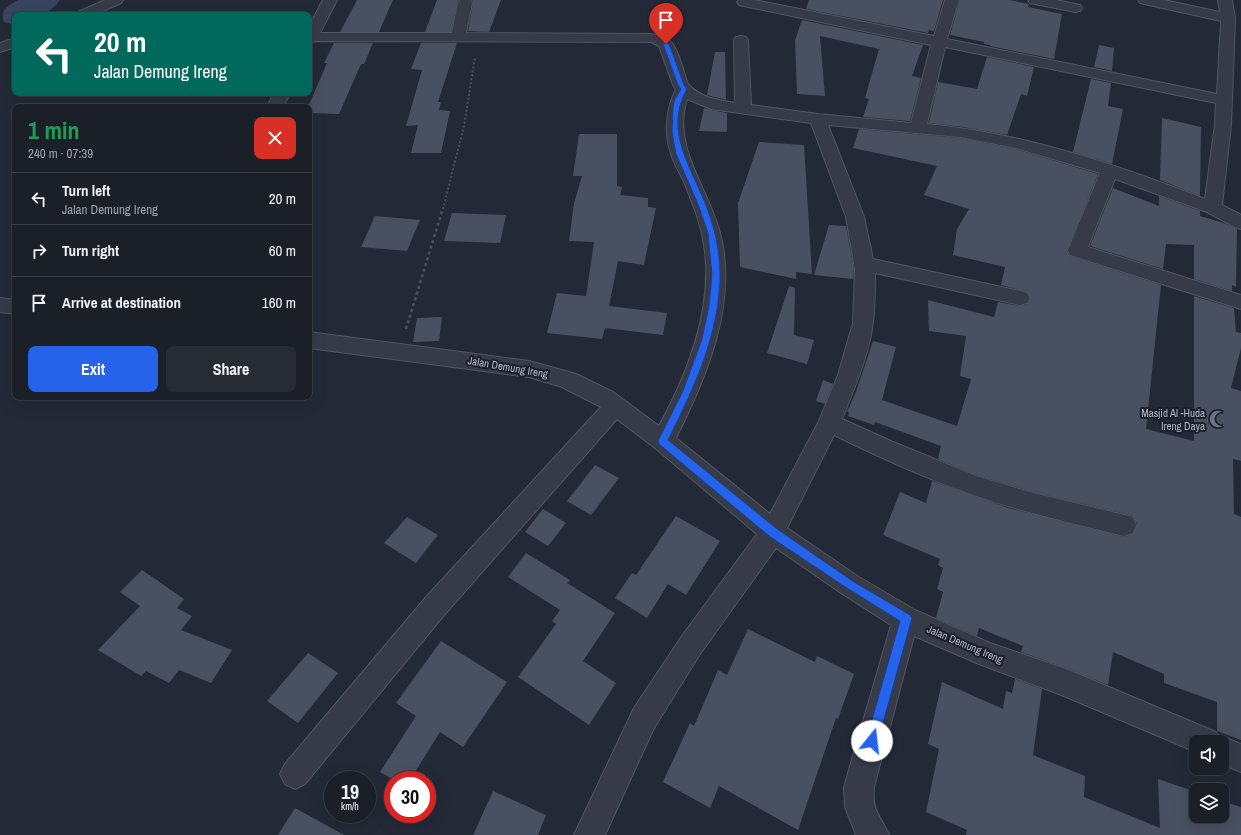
<!DOCTYPE html>
<html lang="en">
<head>
<meta charset="utf-8">
<style>
	body { margin:0; font-family:"Archivo Narrow",sans-serif; background:#272c34; color:#f1f3f6; height:100vh; display:flex; flex-direction:column; font-size:15px; white-space:nowrap }
	* { box-sizing:border-box; margin:0 }
	p { font-size:13px; color:#9fa2a8 }
	.icon { flex:none; width:22px; height:22px; fill:none; stroke:currentColor; stroke-width:2; stroke-linecap:round; stroke-linejoin:round }
	.map { position:relative; flex:1; overflow:hidden }
	.details { position:absolute; left:12px; top:104px; width:300px; height:296px; display:flex; flex-direction:column; background:#1a1f28; border-radius:8px; box-shadow:0 4px 16px #0002,0 0 0 1px #383d45 }
	.details>* { flex:none }
	.hud { position:absolute; left:12px; top:12px; width:300px; height:84px; border-radius:8px; box-shadow:0 4px 16px #0002,0 0 0 1px #383d45; background:#00695c; color:#fff; overflow:hidden }
	.buttons { position:absolute; left:1189px; top:735px; display:grid; gap:8px }
	.buttons a { display:grid; place-items:center; width:40px; height:40px; border-radius:8px; background:#1a1f28; box-shadow:0 4px 16px #0002,0 0 0 1px #383d45; font-size:20px }
	.speed { position:absolute; left:324px; top:771px; display:flex; gap:8px; font-size:20px; font-weight:700; text-align:center }
	.speed>* { display:grid; place-content:center; width:52px; height:52px; border-radius:50%; background:#1a1f28; box-shadow:0 4px 16px #0002,0 0 0 1px #383d45; line-height:1 }
	.speed small { font-size:10px; font-weight:400 }
	.speed .limit { border:6px solid #d22; background:#fff; color:#111 }
	.pin { position:absolute; display:grid; place-items:center; width:34px; height:34px; color:#fff; margin:-41px -17px; border-radius:50% 50% 50% 0; rotate:-45deg; box-shadow:0 0 4px #0007 }
	.pin .icon { rotate:45deg }
	.me { position:absolute; width:44px; margin:-22px; rotate:16deg; stroke-linejoin:round; filter:drop-shadow(0 0 3px #0008) }
	.turn { display:flex; align-items:center; gap:14px; height:84px; padding:0 16px; font-size:18px }
	.turn .icon { width:52px; height:52px; stroke-width:2.5 }
	.turn b { display:block; font-size:28px; line-height:34px }
	.round { display:grid; place-items:center; flex:none; width:42px; height:42px; border-radius:8px; background:#272c34 }
	.head { display:flex; align-items:center; justify-content:space-between; height:68px; padding:0 16px }
	h1 { font-size:24px; font-weight:700; line-height:30px; color:#1e9e55 }
	.primary-button { display:flex; gap:8px; margin-top:auto; padding:8px 16px }
	.primary-button a { flex:1; height:46px; border-radius:8px; background:#2563eb; color:#fff; font-size:16px; font-weight:700; line-height:46px; text-align:center }
	.primary-button a+a { background:#272c34; color:#f1f3f6 }
	ul { padding:0; list-style:none }
	li { display:flex; align-items:center; gap:12px; height:52px; padding:0 16px; border-top:1px solid #383d45 }
	li div { flex:1 }
	li b { display:block; font-size:15px }
	li em { font-style:normal }
	.map>svg:first-child { display:block }
</style>
</head>
<body>
<div class="map">
<svg width="1241" height="835" viewBox="0 0 1241 835">
	<rect width="100%" height="100%" fill="#232936"/>
	<g fill="none" stroke-linecap="round" stroke-linejoin="round">
		<path fill="#39455e" fill-rule="evenodd" d="M 18,0 L 60,0 C 48,17 34,15 15,15 L 15,25 L 4,22 C 0,9 8,6 18,0 Z"/>
	</g>
	<g fill="#495060">
		<polygon points="357,0 393,0 379,32 340,32"/>
		<polygon points="437,0 458,0 451,32 425,32"/>
		<polygon points="472,0 501,0 489,32 468,31 473,3"/>
		<polygon points="809,0 943,0 934,31 929,30 928,33 806,9"/>
		<polygon points="960,0 1009,0 1029,4 1028,7 1062,14 1054,59 990,46 990,45 984,44 984,42 950,35"/>
		<polygon points="802,20 923,45 912,76 921,78 910,121 863,117 869,99 865,98 879,49 820,36 825,96 797,94 795,40"/>
		<polygon points="334,43 373,43 364,64 361,64 339,114 309,113 308,107 327,63 324,63"/>
		<polygon points="421,43 457,43 438,102 441,102 439,110 450,111 441,153 411,153 418,125 406,126 422,70 411,69"/>
		<polygon points="1099,45 1114,48 1112,71 1094,67"/>
		<polygon points="715,52 725,52 726,100 707,95"/>
		<polygon points="987,57 1034,67 1027,96 1021,94 1007,135 963,127 929,123 938,82 977,89"/>
		<polygon points="1091,79 1111,83 1108,106 1123,109 1112,164 1073,152"/>
		<polygon points="704,108 711,110 727,113 727,132 699,131"/>
		<polygon points="1162,118 1201,127 1200,196 1160,180"/>
		<polygon points="859,129 960,138 1016,149 1098,174 1067,251 1070,256 1161,285 1146,429 1194,441 1194,296 1234,308 1236,332 1241,333 1241,348 1231,388 1241,391 1241,461 1233,459 1234,514 1241,517 1241,740 1217,731 1217,702 1164,683 1164,674 1113,652 1108,685 1066,668 1021,652 1023,646 979,628 977,636 936,618 943,592 937,589 943,568 938,565 940,559 883,535 900,492 926,503 932,481 1008,508 1124,537 1133,534 1137,524 1133,516 1033,492 976,475 938,459 941,446 875,422 874,425 848,416 849,412 847,412 856,392 873,341 896,347 882,400 957,426 971,379 960,376 966,336 929,331 928,300 994,317 998,302 1020,306 1027,304 1031,299 1027,292 1001,285 1005,267 953,255 957,229 969,209 924,195 937,166 853,148"/>
		<polygon points="579,134 617,134 617,186 622,187 620,195 648,198 648,207 656,208 644,265 618,261 609,306 667,313 663,335 605,328 602,339 547,333 557,293 586,296 594,242 569,241 574,203 582,176 573,176"/>
		<polygon points="759,142 804,145 812,274 796,272 796,279 740,267 738,203"/>
		<polygon points="1113,188 1159,206 1159,196 1200,211 1200,216 1224,223 1237,229 1236,287 1232,285 1232,291 1194,279 1194,245 1166,244 1163,269 1090,246"/>
		<polygon points="452,213 506,215 500,243 444,241"/>
		<polygon points="375,216 420,220 407,251 361,247"/>
		<polygon points="829,225 846,226 854,269 853,279 814,275"/>
		<polygon points="789,286 795,288 794,335 814,340 807,364 767,353"/>
		<polygon points="442,317 439,341 413,342 417,318"/>
		<polygon points="823,380 833,384 825,404 816,401"/>
		<polygon points="595,465 619,478 591,515 567,501"/>
		<polygon points="543,509 566,523 548,546 525,532"/>
		<polygon points="676,516 720,541 686,595 668,584 647,618 615,598 632,573 636,575"/>
		<polygon points="407,517 438,535 416,563 384,543"/>
		<polygon points="526,553 570,580 567,583 615,613 583,661 616,683 589,725 518,677 556,624 552,621 560,610 508,577"/>
		<polygon points="142,570 184,599 177,608 192,616 181,630 232,650 211,683 179,670 169,683 146,671 141,676 98,650 140,606 120,592"/>
		<polygon points="748,629 815,662 817,656 854,674 838,719 836,718 798,830 719,786 710,808 663,782 690,723 694,726 718,670 727,675"/>
		<polygon points="441,641 507,682 463,747 440,732 410,780 394,780 380,772 416,716 396,703"/>
		<polygon points="308,653 338,673 298,723 267,701"/>
		<polygon points="1015,679 1042,689 1033,755 1085,776 1084,797 1160,828 1158,779 1196,792 1196,816 1222,816 1222,801 1241,807 1241,835 966,835 967,830 926,812 939,749 928,744 942,682 1003,709 1006,691 1012,693"/>
		<polygon points="493,791 546,815 538,835 473,835"/>
		<polygon points="295,808 344,835 278,835"/>
	</g>
	<g fill="none" stroke-linecap="round" stroke-linejoin="round">
		<g stroke="#515662" stroke-width="2">
			<g id="minor">
				<polygon points="105,0 123,0 121,3 94,15 76,15 78,12"/>
				<path d="M 323,0 L 337,0 L 320,33 L 452,33 L 458,3 L 460,0 L 470,0 L 472,3 L 466,33 L 651,34 C 657,35 665,36 669,40 C 678,46 684,74 688,84 C 701,98 717,100 735,103 L 734,40 L 736,37 L 741,36 L 746,37 L 748,40 L 751,105 L 818,114 L 911,123 L 931,45 L 744,6 L 739,5 L 737,2 L 739,0 L 754,0 L 934,36 L 945,0 L 959,0 L 947,39 L 1217,94 L 1221,21 L 1140,3 L 1138,0 L 1164,0 L 1220,12 L 1218,0 L 1232,0 L 1235,18 L 1231,125 L 1222,205 L 1241,215 L 1241,229 L 1235,227 L 1207,212 L 1115,179 L 1088,247 L 1241,295 L 1241,309 L 1070,255 L 1068,250 L 1100,173 L 1016,148 L 960,137 L 828,125 L 864,217 L 873,259 L 1020,291 L 1027,293 L 1030,298 L 1027,303 L 1020,305 L 875,273 C 875,289 875,306 873,322 C 869,356 854,388 842,419 L 893,442 L 976,476 L 1033,493 L 1133,517 L 1136,525 L 1133,533 L 1124,536 C 1073,523 1021,512 971,494 C 924,478 879,457 834,435 L 787,528 L 859,577 L 915,610 L 990,643 L 1066,669 L 1216,732 L 1218,737 L 1222,736 L 1241,744 L 1241,772 L 1222,764 L 1222,742 L 1196,742 L 1196,752 L 1064,696 L 979,664 L 914,636 L 874,787 C 872,813 880,814 889,835 L 856,835 L 845,807 L 844,787 L 891,625 L 841,593 L 776,548 L 700,654 L 654,728 L 605,835 L 574,835 L 634,708 L 682,636 L 757,534 L 655,448 L 617,419 L 445,614 L 305,784 L 295,789 L 285,784 L 280,774 L 285,764 L 427,596 L 601,407 L 562,387 L 529,377 L 309,348 L 309,332 L 529,361 L 576,374 L 613,392 L 659,426 C 688,373 714,307 704,245 C 701,223 692,202 684,182 C 680,173 674,164 671,154 C 664,133 666,109 676,89 L 673,85 L 659,46 L 651,42 L 315,41 L 309,44 L 309,26 ZM 945,47 L 1216,103 L 1215,125 L 1205,199 C 1115,164 1023,133 927,124 ZM 687,99 L 711,109 L 811,123 L 846,217 L 855,269 L 853,323 L 838,375 L 819,421 L 770,514 L 676,438 C 706,378 737,306 721,237 C 711,191 671,149 687,99 Z"/>
				<polygon points="1028,0 1056,0 1080,5 1082,8 1080,11 1075,12 1030,3"/>
				<polygon points="15,38 15,47 0,52 0,43"/>
				<polygon points="274,93 290,93 283,107 267,107"/>
				<polygon points="0,298 15,300 15,314 0,312"/>
			</g>
		</g>
		<polyline stroke="#465459" stroke-width="2" stroke-dasharray="2 2" stroke-linecap="butt" points="443,209 464,126 475,57"/>
		<polyline stroke="#465459" stroke-width="2.5" stroke-dasharray="3 3" stroke-linecap="butt" points="406,329 443,208"/>
		<use href="#minor" fill="#363b47" fill-rule="evenodd"/>
	</g>
	<path fill="#2563eb" stroke="#184099" d="M 663,43 L 669,44 L 684,85 L 687,89 C 664,130 690,165 705,203 C 714,225 720,250 720,274 C 720,333 694,388 668,440 L 777,529 L 854,582 L 910,615 L 912,618 L 878,741 L 876,745 L 872,747 L 868,745 L 866,741 L 900,621 L 847,588 L 769,536 L 659,444 L 658,441 L 683,391 L 702,339 L 709,306 L 712,274 L 708,233 L 698,204 L 676,154 L 672,132 L 673,108 L 674,101 L 681,89 L 678,85 L 663,44 Z"/>
	<defs>
		<g id="mosque-bare" transform="scale(1.38)"><path d="M3.5-4.9A6 6 0 1 0 3.5 4.9A5 5 0 1 1 3.5-4.9Z" fill="#6b7280" stroke="#1b202c" stroke-width="2.5" paint-order="stroke"/></g>
	</defs>
	<g fill-rule="evenodd">
		<use href="#mosque-bare" x="1218" y="419"/>
	</g>
	<g text-anchor="middle" dominant-baseline="central" stroke-width="4" stroke-linejoin="round" paint-order="stroke">
		<g font-size="11" fill="#b1b6c3" stroke="#1b202c">
			<text transform="translate(508 367) rotate(10)">Jalan Demung Ireng</text>
			<text transform="translate(965 644) rotate(23)">Jalan Demung Ireng</text>
		</g>
		<g font-size="11" fill="#b1b6c3" stroke="#1b202c" text-anchor="end">
			<text x="1205" y="413">Masjid Al -Huda<tspan x="1205" dy="13">Ireng Daya</tspan></text>
		</g>
	</g>
</svg>
<div class="buttons">
<a><svg class="icon" aria-label="sound" viewBox="0 0 24 24"><path d="M4 9h4l5-4v14l-5-4H4zM17 9q2 3 0 6"/></svg></a>
<a><svg class="icon" aria-label="layers" viewBox="0 0 24 24"><path d="M12 4l9 5-9 5-9-5zM3 14l9 5 9-5"/></svg></a>
</div>
<div class="speed"><div>19<small>km/h</small></div><div class="limit">30</div></div>
<div class="pin" style="left:666px;top:44px;background:#d93025"><svg class="icon" aria-label="arrive" viewBox="0 0 24 24"><path d="M6 21V4h12l-3 4 3 4H6"/></svg></div>
<svg class="me" style="left:872px;top:741px" viewBox="-20 -20 40 40"><circle r="19" fill="#fff"/><path d="M0-13L10 11 0 6-10 11z" fill="#2563eb"/></svg>
<div class="hud">
<div class="turn"><svg class="icon" aria-label="left" viewBox="0 0 24 24"><path d="M17 20v-9H6M10 6l-5 5 5 5"/></svg><div><b>20 m</b>Jalan Demung Ireng</div></div>
</div>
<section class="details">
<div class="head"><div><h1>1 min</h1><p>240 m · 07:39</p></div><a class="round" style="background:#d93025;color:#fff"><svg class="icon" aria-label="close" viewBox="0 0 24 24"><path d="M6 6l12 12M18 6L6 18"/></svg></a></div>
<ul>
<li><svg class="icon" aria-label="left" viewBox="0 0 24 24"><path d="M17 20v-9H6M10 6l-5 5 5 5"/></svg><div><b>Turn left</b><p>Jalan Demung Ireng</p></div><em>20 m</em></li>
<li><svg class="icon" aria-label="right" viewBox="0 0 24 24"><path d="M7 20v-9h11M14 6l5 5-5 5"/></svg><div><b>Turn right</b></div><em>60 m</em></li>
<li><svg class="icon" aria-label="arrive" viewBox="0 0 24 24"><path d="M6 21V4h12l-3 4 3 4H6"/></svg><div><b>Arrive at destination</b></div><em>160 m</em></li>
</ul>
<div class="primary-button"><a>Exit</a><a>Share</a></div>
</section>
</div>
</body>
</html>
